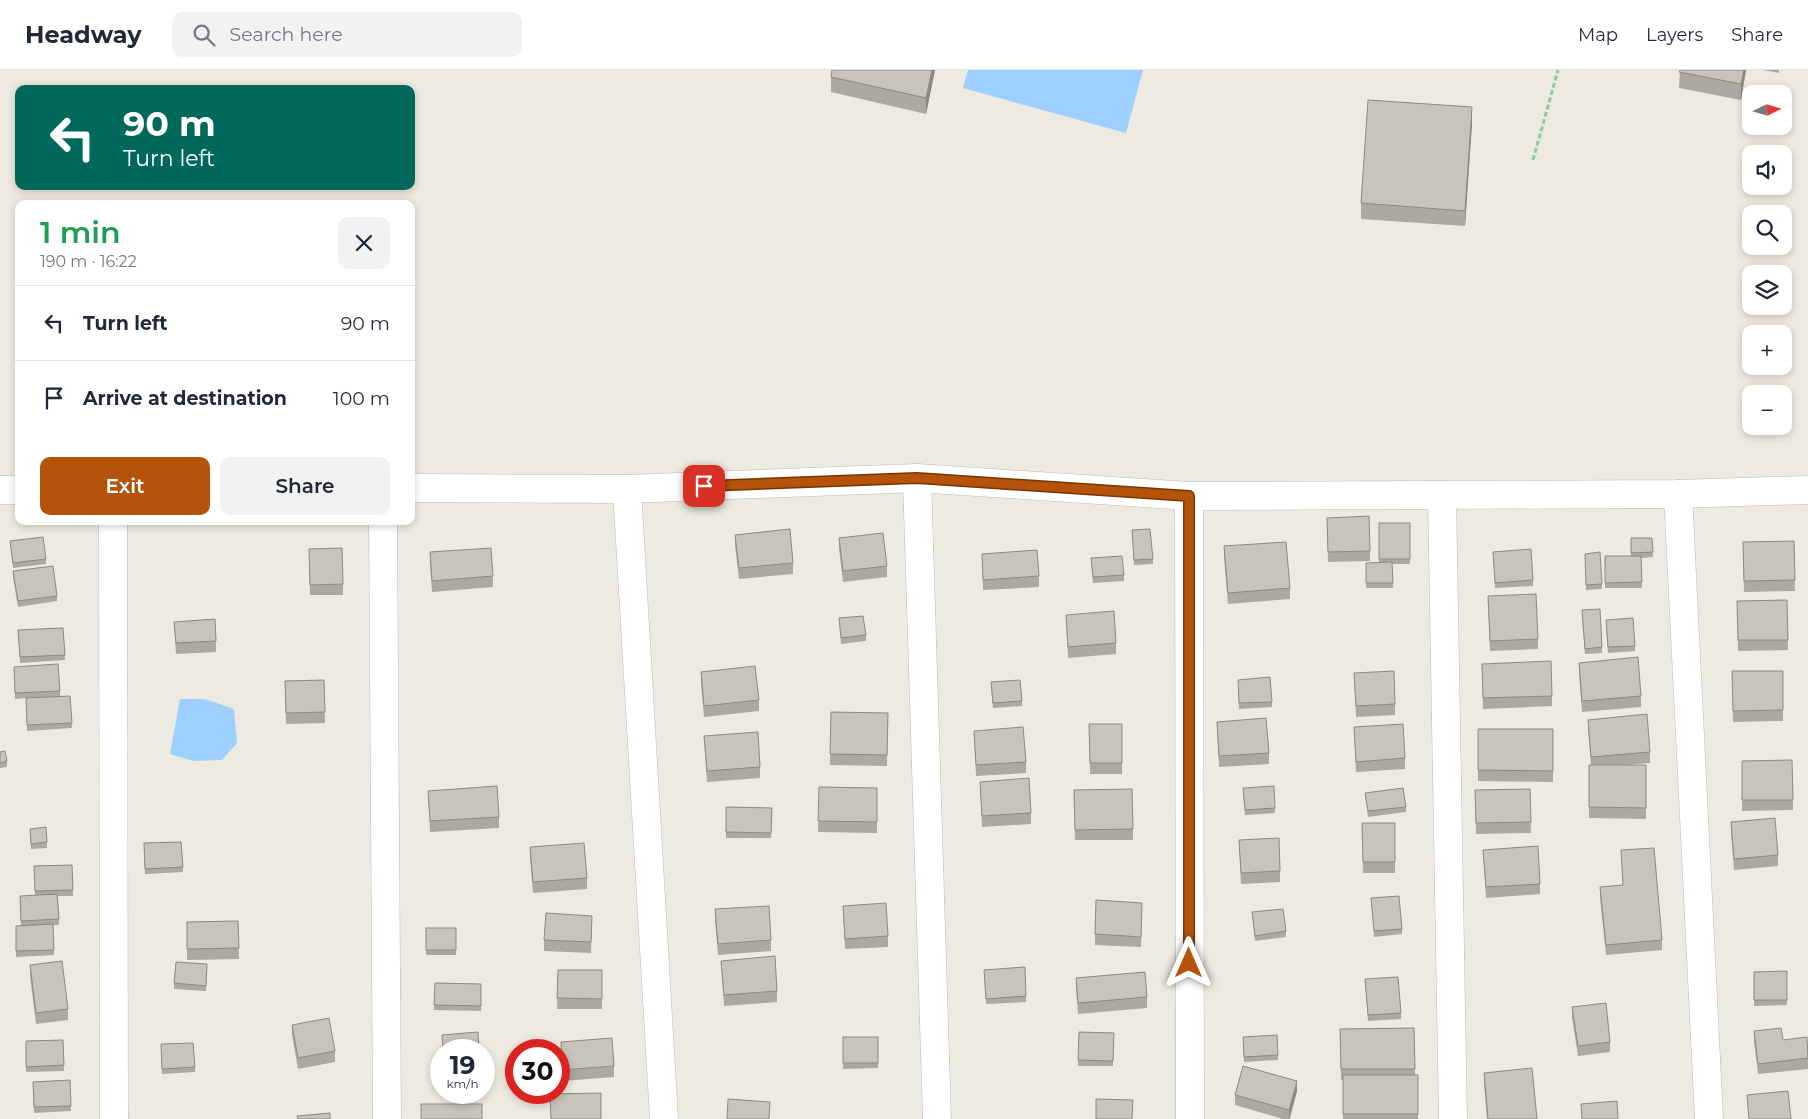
<!DOCTYPE html>
<html lang="en">
<head>
<meta charset="utf-8">
<style>
	body { margin:0; font-family:Montserrat,sans-serif; background:#f2f2f3; color:#1f2937; height:100vh; display:flex; flex-direction:column; font-size:19px; white-space:nowrap }
	* { box-sizing:border-box; margin:0 }
	p { font-size:16px; color:#747a83 }
	.icon { flex:none; width:28px; height:28px; fill:none; stroke:currentColor; stroke-width:2; stroke-linecap:round; stroke-linejoin:round }
	.map { position:relative; flex:1; overflow:hidden }
	.side { position:absolute; left:15px; top:130px; width:400px; height:325px; display:flex; flex-direction:column; background:#fff; border-radius:10px; box-shadow:0 2px 8px #0003 }
	.side>* { flex:none }
	.hud { position:absolute; left:15px; top:15px; width:400px; height:105px; border-radius:10px; box-shadow:0 2px 8px #0003; background:#00695c; color:#fff; overflow:hidden }
	.needle { width:32px; rotate:85deg }
	.fabs { position:absolute; left:1742px; top:15px; display:grid; gap:10px }
	.fabs a { display:grid; place-items:center; width:50px; height:50px; border-radius:10px; background:#fff; box-shadow:0 2px 8px #0003; font-size:25px }
	.speed { position:absolute; left:430px; top:969px; display:flex; gap:10px; font-size:25px; font-weight:700; text-align:center }
	.speed>* { display:grid; place-content:center; width:65px; height:65px; border-radius:50%; background:#fff; box-shadow:0 2px 8px #0003; line-height:1 }
	.speed small { font-size:12px; font-weight:400 }
	.speed .limit { border:8px solid #d22; background:#fff; color:#111 }
	.pin { position:absolute; display:grid; place-items:center; width:42px; height:42px; color:#fff; margin:-21px; border-radius:10px; box-shadow:0 2px 8px #0006 }
	.me { position:absolute; width:55px; margin:-28px; rotate:0deg; stroke-linejoin:round; filter:drop-shadow(0 0 4px #0008) }
	.turn { display:flex; align-items:center; gap:18px; height:105px; padding:0 25px; font-size:22px }
	.turn .icon { width:65px; height:65px; stroke-width:2.5 }
	.turn b { display:block; font-size:35px; line-height:42px }
	.round { display:grid; place-items:center; flex:none; width:52px; height:52px; border-radius:10px; background:#f2f2f3 }
	.summary { display:flex; align-items:center; justify-content:space-between; height:85px; padding:0 25px }
	h1 { font-size:30px; font-weight:600; line-height:38px; color:#1e9e55 }
	.button { display:flex; gap:10px; margin-top:auto; padding:10px 25px }
	.button a { flex:1; height:58px; border-radius:10px; background:#b45309; color:#fff; font-size:20px; font-weight:600; line-height:58px; text-align:center }
	.button a+a { background:#f2f2f3; color:#1f2937 }
	ul { padding:0; list-style:none }
	li { display:flex; align-items:center; gap:15px; height:75px; padding:0 25px; border-top:1px solid #e0e1e3 }
	li div { flex:1 }
	li b { display:block; font-size:19px }
	li em { font-style:normal }
	header { display:flex; align-items:center; gap:30px; box-sizing:border-box; height:70px; padding:0 25px; background:#fff; border-bottom:1px solid #e0e1e3 }
	header strong { font-size:24px }
	nav { display:flex; gap:28px; margin-inline-start:auto; font-size:18px }
	.search { width:350px; height:45px; background:#f2f2f3; display:flex; align-items:center; gap:12px; box-sizing:border-box; padding:0 18px; border-radius:10px; color:#747a83; font-size:19px }
	.map>svg:first-child { display:block }
</style>
</head>
<body>
<header>
<strong>Headway</strong>
<div class="search"><svg class="icon" aria-label="search" viewBox="0 0 24 24"><circle cx="10" cy="10" r="6"/><path d="M15 15l6 6"/></svg>Search here</div>
<nav><a>Map</a><a>Layers</a><a>Share</a></nav>
</header>
<div class="map">
<svg width="1808" height="1049" viewBox="0 0 1808 1049">
	<rect width="100%" height="100%" fill="#edeadf"/>
	<g fill="#9dcfff">
		<polygon points="968,0 1143,0 1126,63 963,18"/>
		<polygon points="180,629 205,629 234,639 237,673 222,690 193,691 170,684"/>
	</g>
	<g fill="none" stroke-linecap="round" stroke-linejoin="round">
		<g stroke="#b7babf" stroke-width="29">
			<g id="street">
				<polyline points="917,408 937,1049"/>
				<polyline points="411,418 627,419 917,408 1189,426 1678,424 1808,420"/>
				<polyline points="627,419 664,1049"/>
				<polyline points="0,420 19,420"/>
				<polyline points="1678,424 1709,1049"/>
				<polyline points="1442,425 1453,1049"/>
				<polyline points="1189,426 1190,1049"/>
				<polyline points="113,451 114,1049"/>
				<polyline points="383,451 387,1049"/>
			</g>
		</g>
		<polyline stroke="#92c8a3" stroke-width="3" stroke-dasharray="5 2.5" stroke-linecap="butt" points="1533,90 1558,0"/>
		<use href="#street" stroke="#fff" stroke-width="28"/>
	</g>
	<g fill="#aba9a2">
		<polygon points="832,0 935,0 926,44 831,22 831,7"/>
		<polygon points="1680,0 1746,0 1741,30 1679,18"/>
		<polygon points="1763,0 1779,0 1779,3"/>
		<polygon points="1472,53 1465,156 1361,149 1361,133"/>
		<polygon points="1327,448 1370,481 1370,491 1328,492"/>
		<polygon points="1379,453 1410,453 1410,494 1392,494 1393,518 1366,518 1366,493 1379,493"/>
		<polygon points="1132,460 1153,489 1153,494 1134,495"/>
		<polygon points="735,465 793,493 793,504 739,509 735,475"/>
		<polygon points="839,468 887,496 887,507 843,512 839,479"/>
		<polygon points="1631,468 1652,468 1653,487 1641,488 1642,518 1605,518 1605,486 1631,486"/>
		<polygon points="10,471 46,489 46,494 13,498"/>
		<polygon points="1794,471 1795,521 1744,522 1743,472"/>
		<polygon points="1224,476 1290,518 1290,529 1228,534 1224,487"/>
		<polygon points="309,479 343,514 343,525 310,525"/>
		<polygon points="430,482 493,506 493,517 432,522 430,493"/>
		<polygon points="1493,482 1533,510 1533,516 1495,518"/>
		<polygon points="982,484 1039,506 1039,517 983,520"/>
		<polygon points="1585,484 1602,514 1602,519 1586,520"/>
		<polygon points="1091,488 1124,505 1124,511 1093,513"/>
		<polygon points="13,501 57,526 57,531 18,537 13,507"/>
		<polygon points="1488,526 1538,569 1538,579 1490,581"/>
		<polygon points="1787,530 1788,580 1738,581 1737,531"/>
		<polygon points="1066,545 1116,573 1116,584 1068,588"/>
		<polygon points="1582,546 1602,577 1602,583 1585,584"/>
		<polygon points="839,548 866,565 866,571 841,574"/>
		<polygon points="174,552 216,571 216,582 176,584"/>
		<polygon points="1606,555 1635,576 1635,581 1608,583"/>
		<polygon points="63,558 65,590 20,593 18,560"/>
		<polygon points="1579,593 1641,626 1641,637 1582,642 1579,603"/>
		<polygon points="1482,594 1552,626 1552,636 1483,639"/>
		<polygon points="14,597 60,621 60,627 70,626 72,658 27,661 26,628 15,629"/>
		<polygon points="1732,601 1783,601 1783,651 1733,652"/>
		<polygon points="701,602 759,630 759,641 704,647 701,613"/>
		<polygon points="1354,603 1395,634 1395,645 1356,647"/>
		<polygon points="324,610 325,653 286,654 285,611"/>
		<polygon points="1238,615 1272,632 1272,637 1239,639"/>
		<polygon points="991,618 1022,631 1022,636 993,638"/>
		<polygon points="831,642 888,643 887,696 830,695"/>
		<polygon points="1588,650 1650,682 1650,693 1626,695 1646,695 1646,749 1589,748 1589,695 1591,695 1588,660"/>
		<polygon points="1217,652 1269,683 1269,694 1219,697"/>
		<polygon points="1089,654 1122,654 1122,704 1090,704"/>
		<polygon points="1354,657 1405,688 1405,699 1356,702"/>
		<polygon points="1478,659 1553,659 1553,712 1478,711"/>
		<polygon points="974,661 1026,692 1026,703 976,706"/>
		<polygon points="704,666 760,697 760,708 707,712"/>
		<polygon points="0,682 7,691 7,697 0,698"/>
		<polygon points="1742,691 1793,730 1793,740 1742,741"/>
		<polygon points="980,712 1031,743 1031,754 982,757"/>
		<polygon points="819,717 877,718 877,763 818,762"/>
		<polygon points="1530,719 1531,763 1476,764 1475,720"/>
		<polygon points="1074,720 1133,759 1133,770 1075,770"/>
		<polygon points="428,721 499,747 499,758 430,762"/>
		<polygon points="1243,723 1275,738 1275,743 1245,745"/>
		<polygon points="1365,723 1406,737 1406,742 1368,747"/>
		<polygon points="726,737 772,738 771,768 726,768"/>
		<polygon points="1731,752 1778,785 1778,796 1734,800 1731,763"/>
		<polygon points="1362,753 1395,753 1395,803 1363,803"/>
		<polygon points="30,759 47,772 47,778 31,779"/>
		<polygon points="1239,770 1280,801 1280,812 1241,814"/>
		<polygon points="181,772 183,802 145,804 144,773"/>
		<polygon points="530,777 587,808 587,819 533,823 530,788"/>
		<polygon points="1483,780 1540,814 1540,824 1486,828"/>
		<polygon points="1621,780 1662,870 1662,880 1606,885 1600,828 1600,817 1623,815"/>
		<polygon points="72,795 73,826 58,826 59,855 53,855 54,885 16,887 16,856 21,856 20,826 35,825 34,796"/>
		<polygon points="1371,828 1402,859 1402,864 1374,867"/>
		<polygon points="843,836 888,866 888,877 845,879"/>
		<polygon points="715,839 771,870 771,881 718,885 715,850"/>
		<polygon points="1252,842 1286,861 1286,867 1255,871"/>
		<polygon points="1142,843 1141,877 1095,875 1095,864"/>
		<polygon points="238,851 239,889 187,890 187,852"/>
		<polygon points="592,856 591,883 544,881 544,870"/>
		<rect x="426" y="858" width="30" height="27"/>
		<polygon points="721,891 777,921 777,932 724,936"/>
		<polygon points="30,895 68,939 68,950 36,954 30,906"/>
		<polygon points="1025,897 1026,932 986,934 984,900"/>
		<polygon points="207,900 206,921 174,919 174,913"/>
		<polygon points="558,900 602,900 602,939 557,939"/>
		<polygon points="1787,901 1787,935 1754,936 1754,902"/>
		<polygon points="1076,908 1147,927 1147,938 1078,944 1076,918"/>
		<polygon points="1365,909 1401,943 1401,949 1368,951"/>
		<polygon points="435,913 481,914 481,941 434,940"/>
		<polygon points="1572,937 1610,972 1610,982 1578,986 1572,948"/>
		<polygon points="292,955 335,981 335,992 298,999 292,965"/>
		<polygon points="1414,958 1415,1005 1418,1005 1418,1049 1343,1049 1343,1010 1341,1010 1340,959"/>
		<polygon points="1754,961 1783,970 1808,980 1808,999 1758,1004 1754,971"/>
		<polygon points="1079,962 1114,963 1113,996 1078,996"/>
		<polygon points="843,967 878,967 878,998 843,999"/>
		<polygon points="63,970 64,1001 26,1002 26,971"/>
		<polygon points="561,972 614,996 614,1007 562,1011"/>
		<polygon points="1243,973 1278,985 1278,990 1244,992"/>
		<polygon points="161,974 195,997 195,1002 162,1004"/>
		<polygon points="1484,1003 1537,1049 1487,1049 1484,1014"/>
		<polygon points="70,1010 71,1041 34,1043 33,1012"/>
		<polygon points="1297,1021 1290,1049 1283,1049 1235,1035 1235,1025"/>
	</g>
	<g fill="#8b8984">
		<polygon points="932,0 935,0 926,44 926,28"/>
		<polygon points="1744,0 1746,0 1741,30 1741,14"/>
		<polygon points="1472,37 1472,53 1465,156 1465,141"/>
		<polygon points="1297,1011 1297,1021 1289,1049 1289,1040"/>
	</g>
	<g fill="#c7c4bc" stroke="#8b8984">
		<polygon points="832,0 932,0 926,28 831,7"/>
		<polygon points="1680,0 1744,0 1741,14 1679,2"/>
		<polygon points="1368,30 1472,37 1465,141 1361,133"/>
		<polygon points="1369,446 1370,481 1328,482 1327,448"/>
		<rect x="1379" y="453" width="31" height="36"/>
		<polygon points="790,459 793,493 739,498 735,465"/>
		<polygon points="1150,459 1153,489 1134,490 1132,460"/>
		<polygon points="883,463 887,496 843,501 839,468"/>
		<polygon points="43,467 46,489 13,493 10,471"/>
		<polygon points="1631,468 1652,468 1653,482 1631,483"/>
		<polygon points="1794,471 1795,510 1744,511 1743,472"/>
		<polygon points="1286,472 1290,518 1228,523 1224,476"/>
		<polygon points="342,478 343,514 310,515 309,479"/>
		<polygon points="491,478 493,506 432,511 430,482"/>
		<polygon points="1531,479 1533,510 1495,513 1493,482"/>
		<polygon points="1037,480 1039,506 983,510 982,484"/>
		<polygon points="1600,482 1602,514 1586,515 1585,484"/>
		<polygon points="1122,486 1124,505 1093,507 1091,488"/>
		<polygon points="1605,486 1641,486 1642,512 1605,513"/>
		<polygon points="1392,492 1393,513 1366,513 1366,493"/>
		<polygon points="53,496 57,526 18,531 13,501"/>
		<polygon points="1536,524 1538,569 1490,571 1488,526"/>
		<polygon points="1787,530 1788,570 1738,570 1737,531"/>
		<polygon points="1600,539 1602,577 1585,579 1582,540"/>
		<polygon points="1114,541 1116,573 1068,577 1066,545"/>
		<polygon points="863,546 866,565 841,568 839,548"/>
		<polygon points="1633,548 1635,576 1608,577 1606,550"/>
		<polygon points="215,549 216,571 176,573 174,552"/>
		<polygon points="63,558 65,585 20,587 18,560"/>
		<polygon points="1638,587 1641,626 1582,631 1579,593"/>
		<polygon points="1551,591 1552,626 1483,628 1482,594"/>
		<polygon points="58,594 60,621 15,623 14,597"/>
		<polygon points="755,596 759,630 704,636 701,602"/>
		<polygon points="1394,601 1395,634 1356,636 1354,603"/>
		<polygon points="1732,601 1783,601 1783,640 1733,641"/>
		<polygon points="1270,607 1272,632 1239,633 1238,610"/>
		<polygon points="324,610 325,642 286,643 285,611"/>
		<polygon points="1020,610 1022,631 993,633 991,612"/>
		<polygon points="70,626 72,653 27,655 26,628"/>
		<polygon points="831,642 888,643 887,685 830,684"/>
		<polygon points="1647,644 1650,682 1591,687 1588,650"/>
		<polygon points="1266,648 1269,683 1219,686 1217,652"/>
		<polygon points="1089,654 1122,654 1122,693 1090,693"/>
		<polygon points="1403,654 1405,688 1356,692 1354,657"/>
		<polygon points="1023,657 1026,692 976,695 974,661"/>
		<polygon points="1478,659 1553,659 1553,701 1478,700"/>
		<polygon points="758,662 760,697 707,701 704,666"/>
		<polygon points="5,681 7,691 0,693 0,682"/>
		<polygon points="1792,690 1793,730 1742,730 1742,691"/>
		<polygon points="1589,695 1646,695 1646,738 1589,737"/>
		<polygon points="1029,708 1031,743 982,746 980,712"/>
		<polygon points="497,716 499,747 430,751 428,721"/>
		<polygon points="1274,716 1275,738 1245,740 1243,718"/>
		<polygon points="819,717 877,718 877,752 818,751"/>
		<polygon points="1403,718 1406,737 1368,741 1365,723"/>
		<polygon points="1132,719 1133,759 1075,760 1074,720"/>
		<polygon points="1530,719 1531,752 1476,753 1475,720"/>
		<polygon points="726,737 772,738 771,763 726,762"/>
		<polygon points="1775,748 1778,785 1734,789 1731,752"/>
		<polygon points="1362,753 1395,753 1395,792 1363,792"/>
		<polygon points="46,757 47,772 31,774 30,759"/>
		<polygon points="1279,768 1280,801 1241,803 1239,770"/>
		<polygon points="181,772 183,797 145,799 144,773"/>
		<polygon points="584,773 587,808 533,812 530,777"/>
		<polygon points="1538,776 1540,814 1486,817 1483,780"/>
		<polygon points="1654,778 1662,870 1606,875 1600,817 1623,815 1621,780"/>
		<polygon points="72,795 73,820 35,821 34,796"/>
		<polygon points="57,824 59,849 21,851 20,826"/>
		<polygon points="1399,826 1402,859 1374,861 1371,828"/>
		<polygon points="1096,830 1142,833 1141,867 1095,864"/>
		<polygon points="886,833 888,866 845,869 843,836"/>
		<polygon points="769,836 771,870 718,874 715,839"/>
		<polygon points="1283,839 1286,861 1255,866 1252,842"/>
		<polygon points="546,843 592,846 591,872 544,870"/>
		<polygon points="238,851 239,878 187,879 187,852"/>
		<polygon points="53,854 54,880 16,881 16,856"/>
		<rect x="426" y="858" width="30" height="22"/>
		<polygon points="775,886 777,921 724,925 721,891"/>
		<polygon points="62,891 68,939 36,943 30,895"/>
		<polygon points="176,892 207,894 206,916 174,913"/>
		<polygon points="1025,897 1026,926 986,929 984,900"/>
		<polygon points="558,900 602,900 602,929 557,928"/>
		<polygon points="1787,901 1787,930 1754,930 1754,902"/>
		<polygon points="1145,902 1147,927 1078,933 1076,908"/>
		<polygon points="1398,907 1401,943 1368,945 1365,909"/>
		<polygon points="435,913 481,914 481,936 434,935"/>
		<polygon points="1606,933 1610,972 1578,976 1572,937"/>
		<polygon points="329,948 335,981 298,988 292,955"/>
		<polygon points="1414,958 1415,999 1341,999 1340,959"/>
		<polygon points="1781,958 1783,970 1807,967 1808,988 1758,994 1754,961"/>
		<polygon points="478,962 479,980 443,980 442,965"/>
		<polygon points="1079,962 1114,963 1113,991 1078,990"/>
		<polygon points="1277,965 1278,985 1244,987 1243,967"/>
		<rect x="843" y="967" width="35" height="26"/>
		<polygon points="612,968 614,996 562,1000 561,972"/>
		<polygon points="63,970 64,995 26,997 26,971"/>
		<polygon points="193,973 195,997 162,999 161,974"/>
		<polygon points="1243,996 1297,1011 1289,1040 1235,1025"/>
		<polygon points="1532,998 1537,1049 1488,1049 1484,1003"/>
		<rect x="1343" y="1005" width="75" height="39"/>
		<polygon points="70,1010 71,1036 34,1037 33,1012"/>
		<polygon points="1788,1021 1791,1049 1749,1049 1747,1025"/>
		<polygon points="601,1023 601,1049 551,1049 550,1024"/>
		<polygon points="728,1029 770,1032 769,1049 727,1049"/>
		<polygon points="1096,1029 1133,1030 1132,1049 1096,1049"/>
		<polygon points="1617,1031 1618,1049 1582,1049 1581,1034"/>
		<rect x="421" y="1034" width="61" height="15"/>
		<polygon points="330,1043 330,1049 298,1049 297,1046"/>
	</g>
	<g fill="none" stroke-linecap="round" stroke-linejoin="round">
		<g stroke="#753606" stroke-width="12">
			<polyline id="route" points="704,416 917,408 1189,426 1189,893"/>
		</g>
		<use href="#route" stroke="#b45309" stroke-width="9"/>
	</g>
</svg>
<div class="fabs">
<a><svg class="needle" viewBox="-14 -14 28 28"><path d="M0-13l5 13h-10z" fill="#e53935"/><path d="M0 13l5-13h-10z" fill="#747a83"/></svg></a>
<a><svg class="icon" aria-label="sound" viewBox="0 0 24 24"><path d="M4 9h4l5-4v14l-5-4H4zM17 9q2 3 0 6"/></svg></a>
<a><svg class="icon" aria-label="search" viewBox="0 0 24 24"><circle cx="10" cy="10" r="6"/><path d="M15 15l6 6"/></svg></a>
<a><svg class="icon" aria-label="layers" viewBox="0 0 24 24"><path d="M12 4l9 5-9 5-9-5zM3 14l9 5 9-5"/></svg></a>
<a>+</a>
<a>−</a>
</div>
<div class="speed"><div>19<small>km/h</small></div><div class="limit">30</div></div>
<div class="pin" style="left:704px;top:416px;background:#d93025"><svg class="icon" aria-label="arrive" viewBox="0 0 24 24"><path d="M6 21V4h12l-3 4 3 4H6"/></svg></div>
<svg class="me" style="left:1189px;top:893px" viewBox="-20 -20 40 40"><path d="M0-17L14 15 0 8-14 15z" fill="#b45309" stroke="#fff" stroke-width="4"/></svg>
<div class="hud">
<div class="turn"><svg class="icon" aria-label="left" viewBox="0 0 24 24"><path d="M17 20v-9H6M10 6l-5 5 5 5"/></svg><div><b>90 m</b>Turn left</div></div>
</div>
<section class="side">
<div class="summary"><div><h1>1 min</h1><p>190 m · 16:22</p></div><a class="round"><svg class="icon" aria-label="close" viewBox="0 0 24 24"><path d="M6 6l12 12M18 6L6 18"/></svg></a></div>
<ul>
<li><svg class="icon" aria-label="left" viewBox="0 0 24 24"><path d="M17 20v-9H6M10 6l-5 5 5 5"/></svg><div><b>Turn left</b></div><em>90 m</em></li>
<li><svg class="icon" aria-label="arrive" viewBox="0 0 24 24"><path d="M6 21V4h12l-3 4 3 4H6"/></svg><div><b>Arrive at destination</b></div><em>100 m</em></li>
</ul>
<div class="button"><a>Exit</a><a>Share</a></div>
</section>
</div>
</body>
</html>
